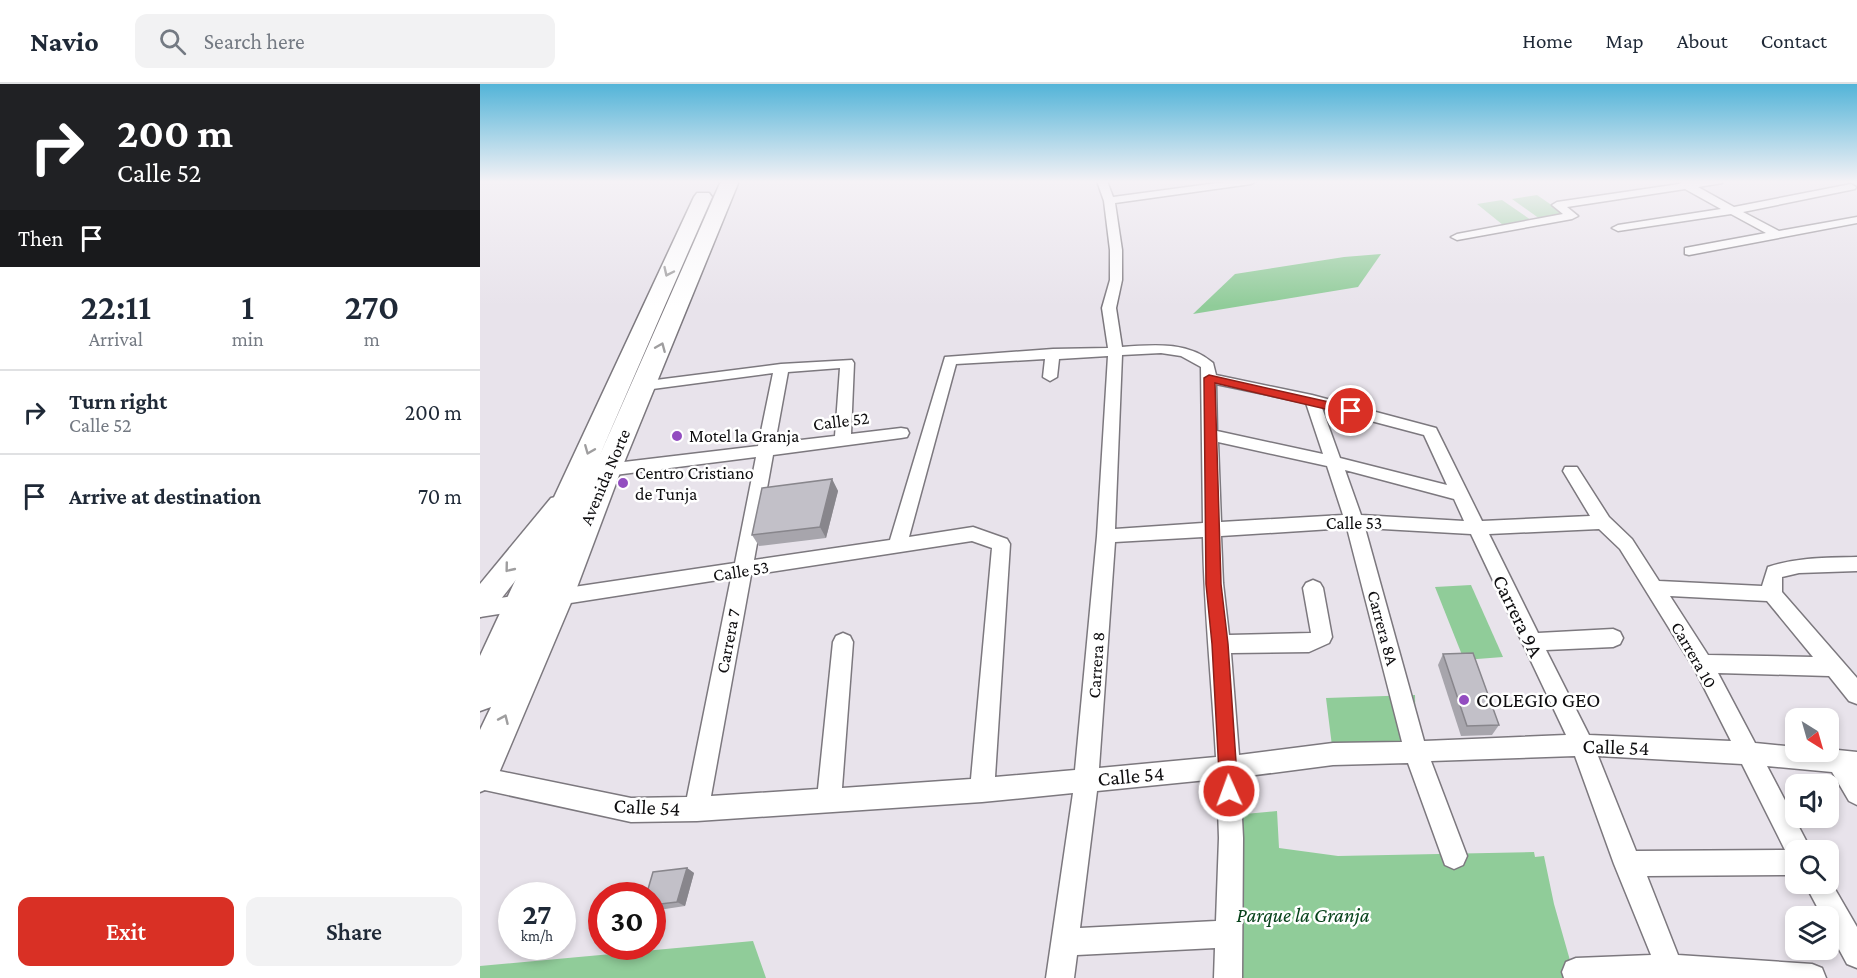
<!DOCTYPE html>
<html lang="en">
<head>
<meta charset="utf-8">
<style>
	body { margin:0; font-family:"Crimson Pro",serif; background:#f2f2f3; color:#1f2937; height:100vh; display:flex; flex-direction:column; font-size:22px; white-space:nowrap }
	* { box-sizing:border-box; margin:0 }
	p { font-size:20px; color:#747a83 }
	.icon { flex:none; width:33px; height:33px; fill:none; stroke:currentColor; stroke-width:2; stroke-linecap:round; stroke-linejoin:round }
	.map { position:relative; flex:1; overflow:hidden }
	.details { display:flex; flex-direction:column; background:#fff; width:480px }
	.details>* { flex:none }
	.top-card { background:#202124; color:#fff; overflow:hidden }
	.needle { width:39px; rotate:143deg }
	.controls { position:absolute; left:1305px; top:624px; display:grid; gap:12px }
	.controls a { display:grid; place-items:center; width:54px; height:54px; border-radius:12px; background:#fff; box-shadow:0 3px 9px #0003; font-size:30px }
	.speed { position:absolute; left:18px; top:798px; display:flex; gap:12px; font-size:30px; font-weight:700; text-align:center }
	.speed>* { display:grid; place-content:center; width:78px; height:78px; border-radius:50%; background:#fff; box-shadow:0 3px 9px #0003; line-height:1 }
	.speed small { font-size:15px; font-weight:400 }
	.speed .limit { border:9px solid #d22; background:#fff; color:#111 }
	.pin { position:absolute; display:grid; place-items:center; width:51px; height:51px; color:#fff; margin:-26px; border:3px solid #fff; border-radius:50%; box-shadow:0 2px 6px #0007 }
	.me { position:absolute; width:66px; margin:-33px; rotate:358deg; stroke-linejoin:round; filter:drop-shadow(0 0 4px #0008) }
	.turn { display:flex; align-items:center; gap:21px; height:126px; padding:0 18px; font-size:27px }
	.turn .icon { width:78px; height:78px; stroke-width:2.5 }
	.turn b { display:block; font-size:42px; line-height:51px }
	.then { display:flex; align-items:center; height:57px; padding:0 18px; background:#0003; gap:12px; font-size:22px }
	.eta { display:flex; justify-content:space-evenly; align-items:center; height:102px; text-align:center }
	.eta b { font-size:36px; font-weight:600; line-height:42px }
	.button { display:flex; gap:12px; margin-top:auto; padding:12px 18px }
	.button a { flex:1; height:69px; border-radius:12px; background:#d93025; color:#fff; font-size:24px; font-weight:600; line-height:69px; text-align:center }
	.button a+a { background:#f2f2f3; color:#1f2937 }
	ul { padding:0; list-style:none }
	li { display:flex; align-items:center; gap:18px; height:84px; padding:0 18px; border-top:2px solid #e0e1e3 }
	li div { flex:1 }
	li b { display:block; font-size:22px }
	li em { font-style:normal }
	header { display:flex; align-items:center; gap:36px; box-sizing:border-box; height:84px; padding:0 30px; background:#fff; border-bottom:2px solid #e0e1e3 }
	header strong { font-size:28px }
	nav { display:flex; gap:33px; margin-inline-start:auto; font-size:21px }
	.search { width:420px; height:54px; background:#f2f2f3; display:flex; align-items:center; gap:15px; box-sizing:border-box; padding:0 21px; border-radius:12px; color:#747a83; font-size:22px }
	main { display:flex; flex:1; min-height:0 }
	.map>svg:first-child { display:block }
</style>
</head>
<body>
<header>
<strong>Navio</strong>
<div class="search"><svg class="icon" aria-label="search" viewBox="0 0 24 24"><circle cx="10" cy="10" r="6"/><path d="M15 15l6 6"/></svg>Search here</div>
<nav><a>Home</a><a>Map</a><a>About</a><a>Contact</a></nav>
</header>
<main>
<section class="details">
<div class="top-card">
<div class="turn"><svg class="icon" aria-label="right" viewBox="0 0 24 24"><path d="M7 20v-9h11M14 6l5 5-5 5"/></svg><div><b>200 m</b>Calle 52</div></div>
<div class="then">Then<svg class="icon" aria-label="arrive" viewBox="0 0 24 24"><path d="M6 21V4h12l-3 4 3 4H6"/></svg></div>
</div>
<div class="eta">
<div><b>22:11</b><p>Arrival</p></div>
<div><b>1</b><p>min</p></div>
<div><b>270</b><p>m</p></div>
</div>
<ul>
<li><svg class="icon" aria-label="right" viewBox="0 0 24 24"><path d="M7 20v-9h11M14 6l5 5-5 5"/></svg><div><b>Turn right</b><p>Calle 52</p></div><em>200 m</em></li>
<li><svg class="icon" aria-label="arrive" viewBox="0 0 24 24"><path d="M6 21V4h12l-3 4 3 4H6"/></svg><div><b>Arrive at destination</b></div><em>70 m</em></li>
</ul>
<div class="button"><a>Exit</a><a>Share</a></div>
</section>
<div class="map">
<svg width="1377" height="894" viewBox="0 0 1377 894">
	<rect width="100%" height="100%" fill="#e8e3eb"/>
	<g fill="#90cc99">
		<polygon points="1057,111 1086,131 1060,135 1032,115"/>
		<polygon points="1022,116 1051,136 1023,141 997,120"/>
		<polygon points="901,170 878,203 713,230 755,190 864,173"/>
		<polygon points="991,501 1023,573 984,576 955,503"/>
		<polygon points="935,611 936,668 853,670 846,614"/>
		<polygon points="797,727 799,764 858,772 1054,768 1055,773 1064,772 1074,820 1095,894 758,894 754,731"/>
		<polygon points="273,857 286,894 0,894 0,882"/>
	</g>
	<g fill="none" stroke-linecap="round" stroke-linejoin="round">
		<g stroke="#7c787e" stroke-width="3">
			<g id="street">
				<path d="M 617,97 L 627,97 L 633,113 L 752,97 L 776,97 L 771,100 L 635,119 L 642,166 L 642,196 L 636,224 L 642,263 C 674,261 707,257 733,279 L 736,291 L 832,311 L 956,344 L 1002,437 L 1110,432 L 1083,387 L 1085,383 L 1097,383 L 1129,433 L 1152,455 L 1179,497 L 1282,502 L 1288,483 C 1317,473 1347,474 1377,473 L 1377,487 L 1319,489 L 1302,493 L 1302,508 L 1377,594 L 1377,620 L 1369,617 L 1349,592 L 1238,589 L 1275,659 L 1316,663 L 1316,668 L 1348,668 L 1348,665 L 1377,668 L 1377,721 L 1369,717 L 1352,688 L 1287,682 L 1331,766 L 1316,766 L 1316,791 L 1167,792 L 1198,871 L 1332,880 L 1342,884 L 1346,894 L 1084,894 L 1082,888 L 1086,878 L 1096,874 L 1171,871 L 1134,780 L 1095,672 L 951,677 L 987,772 L 983,781 L 974,785 L 965,781 L 928,679 L 853,681 L 760,693 L 763,754 L 762,894 L 734,894 L 735,864 L 597,871 L 594,894 L 566,894 L 593,709 L 502,718 L 217,737 L 151,738 L 0,705 L 0,683 L 151,714 L 207,713 L 251,494 L 0,533 L 0,517 L 255,479 L 276,373 L 127,392 L 121,390 L 119,386 L 121,382 L 127,380 L 278,362 L 293,289 L 165,306 L 158,301 L 160,298 L 301,280 L 372,276 L 374,279 L 371,350 L 421,344 L 427,345 L 429,349 L 427,353 L 421,354 L 293,371 L 274,476 L 410,456 L 465,273 L 573,265 L 628,264 L 622,224 L 630,196 L 630,166 L 624,117 ZM 681,269 L 701,272 L 721,283 L 723,439 L 635,445 L 642,271 ZM 628,272 L 617,452 L 595,686 L 515,693 L 530,460 L 527,455 L 493,443 L 429,453 L 476,280 L 565,275 L 563,293 L 570,297 L 577,293 L 579,275 ZM 360,284 L 355,352 L 295,359 L 308,288 ZM 736,300 L 826,319 L 843,370 L 737,347 ZM 842,324 L 944,351 L 967,401 L 860,374 ZM 738,358 L 847,382 L 863,431 L 741,438 ZM 865,386 L 974,415 L 984,437 L 881,431 ZM 867,444 L 922,658 L 853,659 L 759,671 L 751,569 L 829,568 L 849,559 L 852,553 L 843,504 L 840,499 L 833,496 L 826,499 L 823,504 L 831,549 L 749,551 L 743,499 L 741,452 ZM 885,444 L 991,450 L 1086,651 L 944,657 ZM 1119,445 L 1140,465 L 1215,586 L 1251,657 L 1109,651 L 1066,566 L 1133,563 L 1140,560 L 1143,554 L 1140,548 L 1133,545 L 1058,549 L 1009,450 ZM 723,453 C 724,526 732,600 736,673 L 619,684 L 635,458 ZM 492,457 L 512,464 L 491,695 L 362,704 L 373,558 L 370,552 L 363,549 L 356,552 L 353,558 L 338,705 L 231,712 L 271,491 ZM 1190,512 L 1287,517 L 1333,573 L 1228,571 ZM 1118,672 L 1262,680 L 1305,766 L 1156,767 ZM 737,695 L 739,754 L 736,837 L 600,844 L 617,707 Z"/>
				<polygon points="1204,97 1243,97 1242,99 1218,103 1254,123 1371,100 1376,103 1375,105 1263,128 1299,147 1377,133 1377,139 1209,171 1205,170 1205,164 1286,149 1251,130 1138,147 1132,144 1138,141 1241,125 1205,105 1087,123 1098,132 1092,135 977,156 971,153 977,150 1083,130 1072,121 1077,118 1199,100"/>
				<polygon points="1348,793 1377,843 1377,884 1367,880 1348,845 1348,832 1342,832 1325,800 1348,800"/>
			</g>
		</g>
		<g stroke="#7c787e" stroke-width="3">
			<polygon id="secondary" points="80,412 89,414 93,421 89,428 10,529 0,533 0,500 71,414"/>
		</g>
		<g stroke="#7c787e" stroke-width="3">
			<polygon id="primary" points="241,97 259,97 141,386 93,514 19,689 14,702 0,708 0,646 11,623 0,627 0,572 214,113 217,109 229,109 232,113 119,373"/>
		</g>
		<use href="#street" fill="#fff" fill-rule="evenodd"/>
		<use href="#secondary" fill="#fff" fill-rule="evenodd"/>
		<use href="#primary" fill="#fff" fill-rule="evenodd"/>
	</g>
	<g fill="#a7a5ac">
		<polygon points="352,395 358,407 346,454 279,462 272,451"/>
		<polygon points="963,570 1019,641 1012,651 981,652 958,581"/>
		<polygon points="207,784 214,789 205,822 172,827 172,812"/>
	</g>
	<g fill="#88868c">
		<polygon points="352,395 358,407 346,454 340,443"/>
		<polygon points="207,784 214,789 205,822 197,818"/>
	</g>
	<g fill="#c2c0c8" stroke="#88868c" stroke-width="1.5">
		<polygon points="352,395 340,443 272,451 282,404"/>
		<polygon points="993,569 1019,641 987,642 963,570"/>
		<polygon points="207,784 197,818 172,821 172,812 166,812 173,788"/>
	</g>
	<defs><path id="oneway-chevron" d="M-2-3.5L2.5 0L-2 3.5" fill="none" stroke-width="1.6" stroke-linecap="round" stroke-linejoin="round" transform="scale(1.5)"/></defs>
	<g stroke="#9f9e9f">
		<use href="#oneway-chevron" transform="translate(188 188) rotate(115)"/>
		<use href="#oneway-chevron" transform="translate(181 263) rotate(-67)"/>
		<use href="#oneway-chevron" transform="translate(109 366) rotate(112)"/>
		<use href="#oneway-chevron" transform="translate(29 484) rotate(129)"/>
		<use href="#oneway-chevron" transform="translate(24 635) rotate(-66)"/>
	</g>
	<linearGradient id="sky" x2="0" y2="1"><stop stop-color="#53b4d8"/><stop offset="0.44" stop-color="#f5f2f6"/><stop offset="1" stop-color="#f5f2f6" stop-opacity="0"/></linearGradient>
	<rect width="1377" height="222" fill="url(#sky)"/>
	<polygon fill="#d93025" stroke="#8d1f18" stroke-width="1.5" points="729,291 871,323 877,327 871,331 735,299 741,500 748,560 758,707 755,713 749,716 743,713 740,707 732,560 726,500 724,294"/>
	<g fill="#934dc0" stroke="#fff" stroke-width="2">
		<circle cx="197" cy="352" r="6"/>
		<circle cx="143" cy="399" r="6"/>
		<circle cx="984" cy="616" r="6"/>
	</g>
	<g text-anchor="middle" dominant-baseline="central" stroke-width="5" stroke-linejoin="round" paint-order="stroke">
		<g font-size="18" fill="#0e0d0f" stroke="#fff">
			<text transform="translate(361 337) rotate(-7)">Calle 52</text>
			<text transform="translate(125 393) rotate(-67)">Avenida Norte</text>
			<text x="874" y="439">Calle 53</text>
			<text transform="translate(261 487) rotate(-9)">Calle 53</text>
			<text transform="translate(903 544) rotate(75)">Carrera 8A</text>
			<text transform="translate(248 557) rotate(-79)">Carrera 7</text>
			<text transform="translate(1214 571) rotate(60)">Carrera 10</text>
			<text transform="translate(616 581) rotate(-86)">Carrera 8</text>
		</g>
		<g font-size="18" fill="#0e0d0f" stroke="#fff" text-anchor="start">
			<text x="209" y="352">Motel la Granja</text>
			<text x="155" y="389">Centro Cristiano<tspan x="155" dy="21">de Tunja</tspan></text>
		</g>
		<g font-size="21" fill="#0e0d0f" stroke="#fff">
			<text transform="translate(1038 532) rotate(64)">Carrera 9A</text>
			<text transform="translate(1136 663) rotate(2)">Calle 54</text>
			<text transform="translate(651 692) rotate(-5)">Calle 54</text>
			<text transform="translate(167 723) rotate(3)">Calle 54</text>
		</g>
		<g font-size="21" fill="#0e0d0f" stroke="#fff" text-anchor="start">
			<text x="996" y="616">COLEGIO GEO</text>
		</g>
		<g font-size="21" font-style="italic" fill="#07421a" stroke="#fff">
			<text x="823" y="831">Parque la Granja</text>
		</g>
	</g>
</svg>
<div class="controls">
<a><svg class="needle" viewBox="-14 -14 28 28"><path d="M0-13l5 13h-10z" fill="#e53935"/><path d="M0 13l5-13h-10z" fill="#747a83"/></svg></a>
<a><svg class="icon" aria-label="sound" viewBox="0 0 24 24"><path d="M4 9h4l5-4v14l-5-4H4zM17 9q2 3 0 6"/></svg></a>
<a><svg class="icon" aria-label="search" viewBox="0 0 24 24"><circle cx="10" cy="10" r="6"/><path d="M15 15l6 6"/></svg></a>
<a><svg class="icon" aria-label="layers" viewBox="0 0 24 24"><path d="M12 4l9 5-9 5-9-5zM3 14l9 5 9-5"/></svg></a>
</div>
<div class="speed"><div>27<small>km/h</small></div><div class="limit">30</div></div>
<div class="pin" style="left:871px;top:327px;background:#d93025"><svg class="icon" aria-label="arrive" viewBox="0 0 24 24"><path d="M6 21V4h12l-3 4 3 4H6"/></svg></div>
<svg class="me" style="left:749px;top:707px" viewBox="-20 -20 40 40"><circle r="17" fill="#d93025" stroke="#fff" stroke-width="3"/><path d="M0-11L8 9 0 5-8 9z" fill="#fff"/></svg>
</div>
</main>
</body>
</html>
